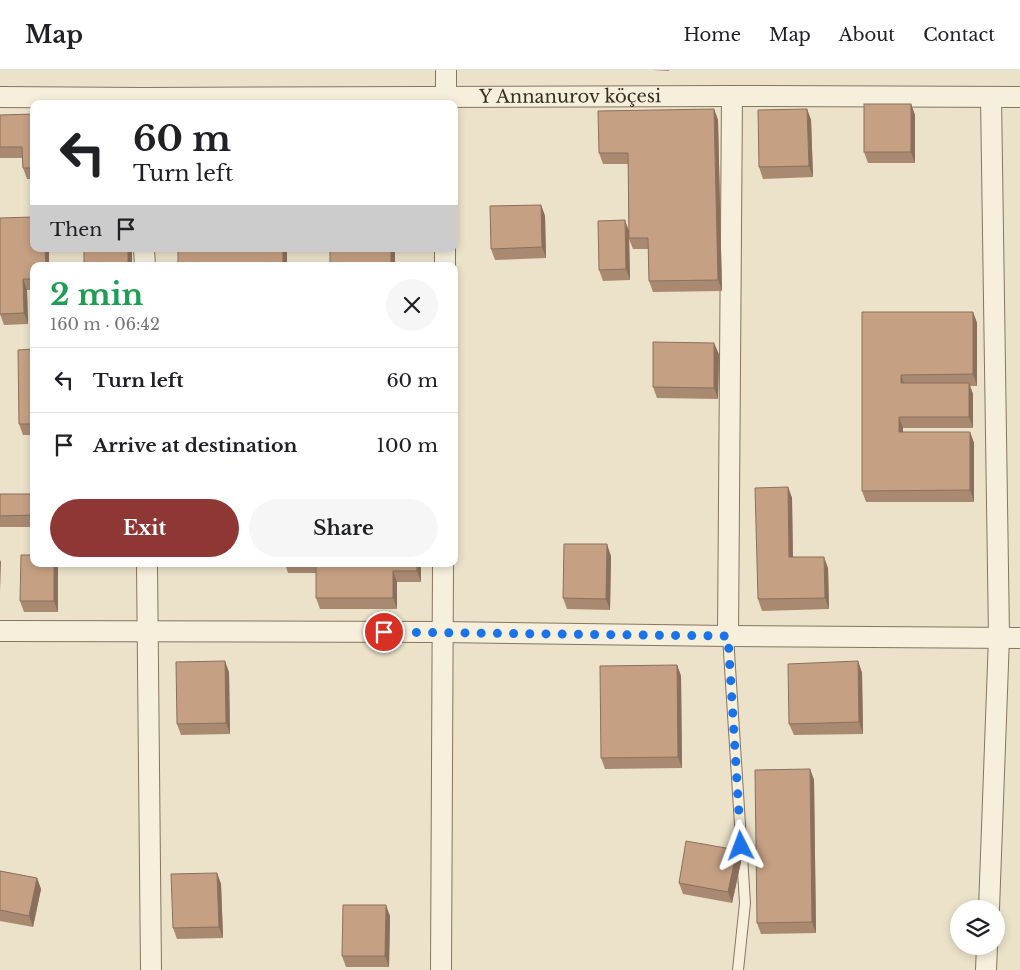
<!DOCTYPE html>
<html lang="en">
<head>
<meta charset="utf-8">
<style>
	body { margin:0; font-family:"Libre Baskerville",serif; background:#f6f6f6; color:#202124; height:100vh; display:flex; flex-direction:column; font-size:19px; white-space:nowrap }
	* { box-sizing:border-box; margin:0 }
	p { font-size:16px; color:#757577 }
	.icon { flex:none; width:28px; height:28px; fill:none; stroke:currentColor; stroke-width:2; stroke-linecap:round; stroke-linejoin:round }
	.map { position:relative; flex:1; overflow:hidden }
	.panel { position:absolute; left:30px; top:192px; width:428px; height:305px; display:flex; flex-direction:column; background:#fff; border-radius:10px; box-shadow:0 2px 8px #0003 }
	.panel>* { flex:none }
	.banner { position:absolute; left:30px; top:30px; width:428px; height:152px; border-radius:10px; box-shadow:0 2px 8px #0003; background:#fff; color:#202124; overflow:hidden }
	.controls { position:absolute; left:950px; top:830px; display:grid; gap:10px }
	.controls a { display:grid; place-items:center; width:55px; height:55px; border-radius:50%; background:#fff; box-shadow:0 2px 8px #0003; font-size:25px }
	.pin { position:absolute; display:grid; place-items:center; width:42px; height:42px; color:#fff; margin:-21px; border:2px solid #fff; border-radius:50%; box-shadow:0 1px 5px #0007 }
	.me { position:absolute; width:55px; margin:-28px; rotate:357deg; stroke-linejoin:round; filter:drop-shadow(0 0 4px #0008) }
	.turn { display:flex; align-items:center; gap:18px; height:105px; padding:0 20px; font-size:22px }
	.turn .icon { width:65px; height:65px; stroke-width:2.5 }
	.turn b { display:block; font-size:35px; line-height:42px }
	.then { display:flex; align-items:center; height:48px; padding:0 20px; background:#0003; gap:10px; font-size:19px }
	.round { display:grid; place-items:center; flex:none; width:52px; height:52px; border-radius:26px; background:#f6f6f6 }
	.overview { display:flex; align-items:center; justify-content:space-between; height:85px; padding:0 20px }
	h1 { font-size:30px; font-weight:700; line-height:38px; color:#1e9e55 }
	.primary-button { display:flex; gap:10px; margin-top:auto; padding:10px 20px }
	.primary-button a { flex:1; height:58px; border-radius:30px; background:#8f3735; color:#fff; font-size:20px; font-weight:700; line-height:58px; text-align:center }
	.primary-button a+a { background:#f6f6f6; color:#202124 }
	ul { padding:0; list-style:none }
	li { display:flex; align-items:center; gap:15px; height:65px; padding:0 20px; border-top:1px solid #e0e0e0 }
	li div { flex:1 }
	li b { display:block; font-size:19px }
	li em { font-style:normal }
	header { display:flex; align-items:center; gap:30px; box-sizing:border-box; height:70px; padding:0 25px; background:#fff; border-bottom:1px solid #e0e0e0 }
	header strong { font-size:24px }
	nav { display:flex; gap:28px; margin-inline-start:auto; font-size:18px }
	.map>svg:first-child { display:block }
</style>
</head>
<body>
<header>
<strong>Map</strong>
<nav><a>Home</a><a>Map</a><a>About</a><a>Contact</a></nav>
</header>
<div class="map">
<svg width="1020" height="900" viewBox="0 0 1020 900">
	<rect width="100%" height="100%" fill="#ebe2c9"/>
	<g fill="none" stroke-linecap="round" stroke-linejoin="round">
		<g stroke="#86755f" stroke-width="12">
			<polyline id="lane" points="728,566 745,833 738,900"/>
		</g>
		<g stroke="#86755f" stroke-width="22">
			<g id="street">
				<path id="s1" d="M 0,27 L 143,28 L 732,26 L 1020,27"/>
				<polyline points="446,34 446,0"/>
				<polyline points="144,179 145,196"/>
				<polyline points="445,196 445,179"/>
				<polyline points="147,494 151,900"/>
				<polyline points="0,561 443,562 728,566 1020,568"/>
				<polyline points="728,566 732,26"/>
				<polyline points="989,839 999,567 991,27"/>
				<polyline points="441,900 443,494"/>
				<polyline points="986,900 987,876"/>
			</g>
		</g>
		<use href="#lane" stroke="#f6efdc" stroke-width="10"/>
		<use href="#street" stroke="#f6efdc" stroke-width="20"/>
	</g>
	<g fill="#a98a71">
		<polygon points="652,0 669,0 669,1"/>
		<polygon points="911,34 915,45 915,93 868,93 864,82"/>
		<polygon points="714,39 718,50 722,221 653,222 649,211 648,179 633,179 629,169 630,210 603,211 599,200 629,160 628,94 603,94 599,83"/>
		<polygon points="807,39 811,50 813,107 763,109 759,97"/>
		<polygon points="34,44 34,109 27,109 23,98 22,88 0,88 0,45"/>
		<polygon points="541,135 545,146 546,188 495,190 491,179"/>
		<polygon points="34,147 49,179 49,196 34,196 34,220 27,220 28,254 4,255 0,244"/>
		<polygon points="862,242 973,242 977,253 977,316 970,316 973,324 973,358 903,358 903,362 970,362 974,373 974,432 866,432 862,421"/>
		<polygon points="34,279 34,365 23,365 19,354"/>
		<polygon points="719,284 718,329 657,328 653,317"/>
		<polygon points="788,417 792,428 793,487 828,498 829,539 762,541 758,529"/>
		<rect x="0" y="424" width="34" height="33"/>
		<polygon points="611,486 610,540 567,539 563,528"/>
		<polygon points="285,494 421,494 421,512 397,512 397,539 320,539 316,528 316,503 288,503"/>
		<polygon points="58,496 58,542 24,542 20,531"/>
		<polygon points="858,591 862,603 863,664 794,665 789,654"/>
		<polygon points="677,595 681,606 682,698 605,699 601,688"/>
		<polygon points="229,602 230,664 181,665 177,654"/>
		<polygon points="810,699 814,710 816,863 761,864 757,853"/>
		<polygon points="737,780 741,792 732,833 683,824 679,813"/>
		<polygon points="0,801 37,808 41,819 33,857 0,851"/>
		<polygon points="217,803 221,814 223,868 177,869 173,858"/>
		<polygon points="390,846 389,897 346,897 342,886"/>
	</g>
	<g fill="#8a705c">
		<polygon points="911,34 915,45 915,93 911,82"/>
		<polygon points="714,39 718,50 722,221 718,210"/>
		<polygon points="807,39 811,50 813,107 809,96"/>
		<polygon points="541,135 545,146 546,188 542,177"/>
		<polygon points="625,150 629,161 630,210 626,199"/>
		<polygon points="45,179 49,179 49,196 46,196"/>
		<rect x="128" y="179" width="4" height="17"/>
		<rect x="283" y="179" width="4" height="17"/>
		<rect x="391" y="179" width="4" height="17"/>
		<polygon points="23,209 27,220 28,254 24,243"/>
		<polygon points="973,242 977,253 977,316 973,304"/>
		<polygon points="714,273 719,284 718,329 714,318"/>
		<polygon points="901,305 905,316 901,313"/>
		<polygon points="969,313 973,324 973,358 969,347"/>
		<polygon points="899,347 903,358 903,374 899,362"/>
		<polygon points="970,362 974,373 974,432 970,420"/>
		<polygon points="788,417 792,428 793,499 789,487"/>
		<polygon points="607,474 611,486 610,540 606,529"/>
		<polygon points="824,487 828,498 829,539 825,528"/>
		<polygon points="0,490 1,492 0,521"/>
		<polygon points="54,494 57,494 58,496 58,542 54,531"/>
		<polygon points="417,494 421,494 421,512 417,501"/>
		<polygon points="393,501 397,512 397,539 393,528"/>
		<polygon points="225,591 229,602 230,664 226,653"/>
		<polygon points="858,591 862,603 863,664 859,652"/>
		<polygon points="677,595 681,606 682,698 678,687"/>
		<polygon points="810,699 814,710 816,863 812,852"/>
		<polygon points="737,780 741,792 732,833 728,822"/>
		<polygon points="217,803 221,814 223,868 219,857"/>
		<polygon points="37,808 41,819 33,857 29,846"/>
		<polygon points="386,835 390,846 389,897 385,886"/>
	</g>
	<g fill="#c5a083" stroke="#8a705c">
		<rect x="864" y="34" width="47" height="48"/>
		<polygon points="714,39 718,210 649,211 648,168 629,168 628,83 599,83 598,41"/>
		<polygon points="807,39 809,96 759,97 758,40"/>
		<polygon points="34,44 34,98 23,98 22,77 0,77 0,45"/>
		<polygon points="541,135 542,177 491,179 490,136"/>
		<polygon points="34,147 34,179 45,179 46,196 34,196 34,209 23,209 24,243 0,244 0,148"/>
		<polygon points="625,150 626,199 599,200 598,151"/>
		<rect x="84" y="179" width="44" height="17"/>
		<rect x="178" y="179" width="105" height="17"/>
		<rect x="330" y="179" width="61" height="17"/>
		<polygon points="862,242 973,242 973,304 901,305 901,313 969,313 969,347 899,347 899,362 970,362 970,420 862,421"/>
		<polygon points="653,272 714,273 714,318 653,317"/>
		<polygon points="34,279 34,354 19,354 18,280"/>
		<polygon points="788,417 789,487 824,487 825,528 758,529 755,418"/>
		<polygon points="0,424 34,424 34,445 0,446"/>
		<polygon points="564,474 607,474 606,529 563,528"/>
		<polygon points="21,485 34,485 34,494 54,494 54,531 20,531"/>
		<polygon points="316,494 417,494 417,501 393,501 393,528 316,528"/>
		<polygon points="225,591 226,653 177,654 176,592"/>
		<polygon points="858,591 859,652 789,654 788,594"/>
		<polygon points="677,595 678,687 601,688 600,596"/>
		<polygon points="810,699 812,852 757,853 755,700"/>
		<polygon points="686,771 737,780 728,822 679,813"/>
		<polygon points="0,801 37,808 29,846 0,840"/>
		<polygon points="217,803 219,857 173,858 171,804"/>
		<polygon points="343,835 386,835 385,886 342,886"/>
	</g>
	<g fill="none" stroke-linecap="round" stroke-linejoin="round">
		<polyline stroke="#1a73e8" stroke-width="9" stroke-dasharray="0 16.2" points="384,562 728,566 741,776"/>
	</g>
	<g text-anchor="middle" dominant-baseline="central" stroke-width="4" stroke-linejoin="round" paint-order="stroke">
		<g font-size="18" fill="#382d21" stroke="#f3ecd8">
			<text stroke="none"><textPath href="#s1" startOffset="570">Y Annanurov köçesi</textPath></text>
		</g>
	</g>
</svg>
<div class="controls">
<a><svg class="icon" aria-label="layers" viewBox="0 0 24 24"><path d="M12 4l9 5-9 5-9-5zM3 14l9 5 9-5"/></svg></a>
</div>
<div class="pin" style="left:384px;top:562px;background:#d93025"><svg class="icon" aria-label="arrive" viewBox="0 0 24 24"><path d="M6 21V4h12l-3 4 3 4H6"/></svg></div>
<svg class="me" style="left:741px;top:776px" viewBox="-20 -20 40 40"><path d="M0-17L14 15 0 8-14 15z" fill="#1a73e8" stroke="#fff" stroke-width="4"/></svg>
<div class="banner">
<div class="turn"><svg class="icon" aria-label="left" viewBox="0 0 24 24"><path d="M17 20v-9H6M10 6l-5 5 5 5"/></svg><div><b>60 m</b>Turn left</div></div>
<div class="then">Then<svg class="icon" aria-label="arrive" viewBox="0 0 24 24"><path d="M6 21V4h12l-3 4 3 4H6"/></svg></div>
</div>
<section class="panel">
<div class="overview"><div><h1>2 min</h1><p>160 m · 06:42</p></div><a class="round"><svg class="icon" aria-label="close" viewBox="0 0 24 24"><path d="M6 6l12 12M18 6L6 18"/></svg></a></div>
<ul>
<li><svg class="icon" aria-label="left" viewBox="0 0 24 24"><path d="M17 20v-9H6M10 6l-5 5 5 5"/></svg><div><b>Turn left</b></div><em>60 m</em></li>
<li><svg class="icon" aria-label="arrive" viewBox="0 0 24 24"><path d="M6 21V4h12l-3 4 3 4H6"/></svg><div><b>Arrive at destination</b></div><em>100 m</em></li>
</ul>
<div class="primary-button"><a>Exit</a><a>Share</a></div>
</section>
</div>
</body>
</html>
